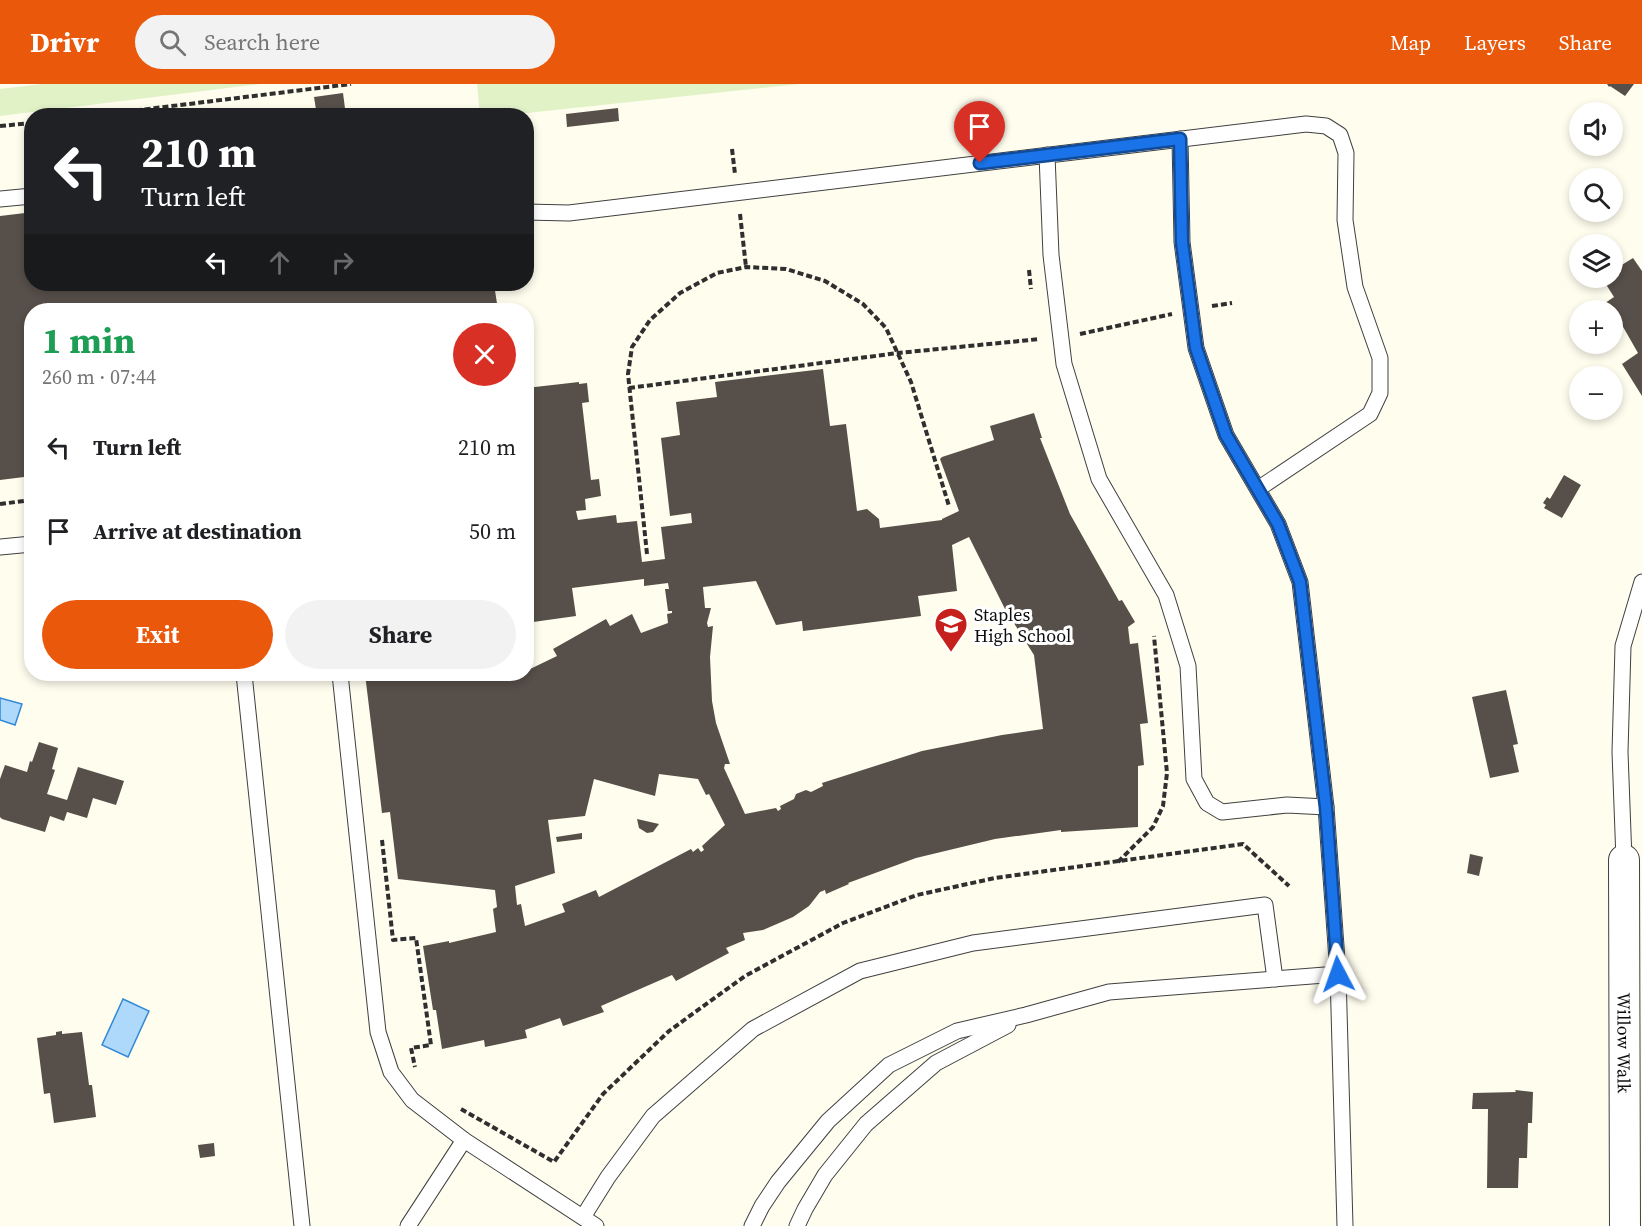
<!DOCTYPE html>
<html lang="en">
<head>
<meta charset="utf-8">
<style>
	body { margin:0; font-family:"Source Serif 4",serif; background:#f2f2f2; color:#202124; height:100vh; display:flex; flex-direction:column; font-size:22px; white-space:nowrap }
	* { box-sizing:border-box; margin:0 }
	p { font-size:20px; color:#757577 }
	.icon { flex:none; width:33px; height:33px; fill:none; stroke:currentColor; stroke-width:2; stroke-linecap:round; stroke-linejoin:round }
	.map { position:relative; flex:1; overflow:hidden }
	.details { position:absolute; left:24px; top:219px; width:510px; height:378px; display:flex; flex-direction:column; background:#fff; border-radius:24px; box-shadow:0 3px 9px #0003 }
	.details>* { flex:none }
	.hud { position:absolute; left:24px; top:24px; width:510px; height:183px; border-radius:24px; box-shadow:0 3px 9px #0003; background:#202124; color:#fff; overflow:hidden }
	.controls { position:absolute; left:1569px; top:18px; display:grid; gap:12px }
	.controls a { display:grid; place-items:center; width:54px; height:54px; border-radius:50%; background:#fff; box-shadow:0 3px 9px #0003; font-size:30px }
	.pin { position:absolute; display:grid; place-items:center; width:51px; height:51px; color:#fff; margin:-62px -26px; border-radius:50% 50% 50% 0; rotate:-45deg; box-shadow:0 0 6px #0007 }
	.pin .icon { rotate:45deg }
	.me { position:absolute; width:66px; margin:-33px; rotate:356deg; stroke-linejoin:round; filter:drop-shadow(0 0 4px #0008) }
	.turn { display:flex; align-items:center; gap:21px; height:126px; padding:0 18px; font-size:27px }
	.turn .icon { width:78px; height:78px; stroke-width:2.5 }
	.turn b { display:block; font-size:42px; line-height:51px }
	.lanes { display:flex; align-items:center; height:57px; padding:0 18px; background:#0003; justify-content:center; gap:30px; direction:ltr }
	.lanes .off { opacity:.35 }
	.round { display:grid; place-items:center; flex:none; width:63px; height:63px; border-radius:32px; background:#f2f2f2 }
	.headline { display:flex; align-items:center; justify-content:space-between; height:102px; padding:0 18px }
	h1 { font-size:36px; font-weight:700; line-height:45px; color:#1e9e55 }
	.primary-button { display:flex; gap:12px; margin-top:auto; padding:12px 18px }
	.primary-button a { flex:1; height:69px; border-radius:36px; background:#ea580c; color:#fff; font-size:24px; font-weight:700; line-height:69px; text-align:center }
	.primary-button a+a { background:#f2f2f2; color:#202124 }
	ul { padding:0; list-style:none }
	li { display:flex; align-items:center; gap:18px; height:84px; padding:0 18px }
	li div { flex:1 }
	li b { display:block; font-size:22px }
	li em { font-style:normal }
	header { display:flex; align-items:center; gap:36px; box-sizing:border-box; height:84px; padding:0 30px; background:#ea580c; color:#fff }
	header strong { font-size:28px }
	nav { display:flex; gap:33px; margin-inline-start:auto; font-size:21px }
	.search { width:420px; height:54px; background:#f2f2f2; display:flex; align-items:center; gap:15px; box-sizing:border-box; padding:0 21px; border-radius:33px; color:#757577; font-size:22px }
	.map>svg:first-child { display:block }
</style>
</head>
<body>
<header>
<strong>Drivr</strong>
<div class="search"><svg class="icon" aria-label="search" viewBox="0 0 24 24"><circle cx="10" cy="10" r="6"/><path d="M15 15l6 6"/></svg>Search here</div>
<nav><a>Map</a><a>Layers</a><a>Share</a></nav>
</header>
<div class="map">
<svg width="1642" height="1142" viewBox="0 0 1642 1142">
	<rect width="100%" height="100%" fill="#fffdee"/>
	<g fill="#e1f2c7">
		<polygon points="42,0 261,0 0,32 0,5"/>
		<polygon points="477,0 800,0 508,31 480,32"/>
	</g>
	<g fill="#afd9fa" stroke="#3289d5" stroke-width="1.5">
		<polygon points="0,614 22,620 15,641 0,636"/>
		<polygon points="123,915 149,927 128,973 102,961"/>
	</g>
	<g fill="#574f49" fill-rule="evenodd">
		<polygon points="1607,0 1634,0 1625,12 1610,2 1609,3"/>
		<polygon points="343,9 346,32 317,32 314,13"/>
		<polygon points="618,24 619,37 567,43 566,30"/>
		<polygon points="32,125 32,200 494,200 498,226 32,226 32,392 0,396 0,132 25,129 25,126"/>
		<polygon points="1633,174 1642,187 1642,312 1622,280 1638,269 1618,234 1616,236 1612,226 1610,226 1605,219 1614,213 1602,194 1612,194 1612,187"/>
		<path d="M 823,285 L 830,342 L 846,340 L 857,427 L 867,425 L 879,435 L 880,444 L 942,436 L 942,435 L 959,427 L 940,375 L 942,373 L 994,356 L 990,342 L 1034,329 L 1042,354 L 1040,354 L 1070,430 L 1119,517 L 1122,516 L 1135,538 L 1128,543 L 1130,560 L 1138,559 L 1148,639 L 1140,640 L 1144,681 L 1138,682 L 1138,743 L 1061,748 L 1061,746 L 995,755 L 916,774 L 848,799 L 849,800 L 826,810 L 825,806 L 820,808 L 809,822 L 793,833 L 763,846 L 743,849 L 745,856 L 726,864 L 729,869 L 676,897 L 672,891 L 601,922 L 604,928 L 563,942 L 560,934 L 525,946 L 527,954 L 485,963 L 484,956 L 442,965 L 436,926 L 433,926 L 423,862 L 449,857 L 449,859 L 496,848 L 493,825 L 497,823 L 495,806 L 398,795 L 390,728 L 382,729 L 365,590 L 526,590 L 526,587 L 557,572 L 553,565 L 606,535 L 610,542 L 632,530 L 641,549 L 668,539 L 667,530 L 672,529 L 672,527 L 668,527 L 665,505 L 669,505 L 668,499 L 644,502 L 644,495 L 572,504 L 576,532 L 526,539 L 526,304 L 579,298 L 579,300 L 587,299 L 589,318 L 582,319 L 591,396 L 599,395 L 601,412 L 585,415 L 586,426 L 576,427 L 578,436 L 616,431 L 617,439 L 637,437 L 642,478 L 665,475 L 661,443 L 692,439 L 691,429 L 670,432 L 661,354 L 680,351 L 676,318 L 717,313 L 715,298 ZM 969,453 L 1005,525 L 1034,571 L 1043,645 L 1002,651 L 922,667 L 822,699 L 823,702 L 811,708 L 806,706 L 796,710 L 794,715 L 780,722 L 781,725 L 778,727 L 776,724 L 745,730 L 724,684 L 725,680 L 730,680 L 716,639 L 712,617 L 710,573 L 713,542 L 708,543 L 707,539 L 711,524 L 705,524 L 703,503 L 756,497 L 776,541 L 802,537 L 803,547 L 921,532 L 918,512 L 957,507 L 952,461 ZM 659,690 L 698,695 L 706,711 L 709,710 L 725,741 L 702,762 L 704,766 L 701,768 L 698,764 L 693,768 L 691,765 L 599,813 L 596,806 L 562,820 L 565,828 L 525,842 L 521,820 L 517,821 L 515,802 L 555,789 L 548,736 L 585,732 L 594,695 L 655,712 Z"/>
		<polygon points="1564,391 1581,401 1562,434 1544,424 1546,421 1543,419 1547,413 1550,415"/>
		<polygon points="1506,606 1518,660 1513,661 1519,688 1490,694 1472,613"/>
		<polygon points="39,658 58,664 52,685 55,686 47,710 67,716 78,683 124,697 116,721 93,714 87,734 67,728 64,737 50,732 45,748 2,735 0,733 0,695 5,681 27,688 30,677 32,678"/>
		<polygon points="637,735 659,740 653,748 647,749 639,744"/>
		<polygon points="582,749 582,755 557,758 556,753"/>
		<polygon points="1470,770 1483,773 1479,792 1467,789"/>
		<polygon points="62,947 62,950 82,948 89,1001 92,1001 96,1033 54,1039 50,1009 44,1010 37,954 56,951 56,948"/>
		<polygon points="1515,1006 1533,1008 1532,1039 1528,1039 1527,1074 1519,1074 1518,1104 1487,1104 1488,1025 1472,1025 1473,1009 1516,1008"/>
		<polygon points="214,1059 215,1072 200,1074 198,1061"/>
	</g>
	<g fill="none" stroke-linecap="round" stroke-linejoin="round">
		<g stroke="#404040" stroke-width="17">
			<g id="lane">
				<polyline points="1047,71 1051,171 1064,280 1099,395 1166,511 1188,582 1194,695 1207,719 1222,728 1287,721 1326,723"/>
				<polyline points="0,115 32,112"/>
				<polyline points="526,128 569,129 1306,40 1326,42 1340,51 1346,69 1345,136 1355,203 1380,274 1380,309 1370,330 1258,405"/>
				<polyline points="0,463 32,460"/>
				<polyline points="244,590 302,1142"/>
				<polyline points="340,590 378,948 391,988 412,1016 464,1056 596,1142"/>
				<polyline points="1624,776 1620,668 1623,562 1642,498"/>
				<polyline points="1338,890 1345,1142"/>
				<polyline points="583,1133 608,1093 653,1032 753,945 860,887 973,859 1265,821 1275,895"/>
				<polyline points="408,1142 464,1056"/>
				<polyline points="752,1142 762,1122 778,1098 828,1037 889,981 957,947 1026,931 1109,908 1338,890 1326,723 1300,498 1278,440 1226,351 1196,264 1182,158 1180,55"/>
				<polyline points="797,1142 805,1125 825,1091 866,1040 936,979 1008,941"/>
			</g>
		</g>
		<g stroke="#404040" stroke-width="32">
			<g id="street">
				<path id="s1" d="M 1624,776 L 1625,1142"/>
			</g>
		</g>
		<g stroke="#2f2f2f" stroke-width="4" stroke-dasharray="6 3" stroke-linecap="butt">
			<polyline points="91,32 351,0"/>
			<polyline points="0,42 32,39"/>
			<polyline points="732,65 735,90"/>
			<polyline points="740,130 746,183"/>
			<polyline points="1029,186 1031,205"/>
			<polyline points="1212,222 1232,219"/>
			<polyline points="1080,250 1172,230"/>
			<polyline points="629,304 898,269 1040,255"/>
			<polyline points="0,420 32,416"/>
			<polyline points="647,470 628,290 632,263 650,236 680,209 717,189 746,183 786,185 825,197 863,220 886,244 911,298 949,422"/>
			<polyline points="382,756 393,856 416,854 431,961 411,964 415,983"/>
			<polyline points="1118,778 1153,743 1163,722 1167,689 1154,552"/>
			<polyline points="461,1025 554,1078 603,1010 669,947 745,892 843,839 917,811 995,794 1243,760 1289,802"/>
		</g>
		<use href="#lane" stroke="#fff" stroke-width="15"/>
		<use href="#street" stroke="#fff" stroke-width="30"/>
	</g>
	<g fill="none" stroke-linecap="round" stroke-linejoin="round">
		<g stroke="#114b97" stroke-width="15">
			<polyline id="route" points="980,79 1180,55 1182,158 1196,264 1226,351 1278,440 1300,498 1326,723 1338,890"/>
		</g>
		<use href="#route" stroke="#1a73e8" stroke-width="10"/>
	</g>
	<defs>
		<g id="school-pin" transform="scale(1.725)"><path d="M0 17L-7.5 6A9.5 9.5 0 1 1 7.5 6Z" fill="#c6201d" stroke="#fff"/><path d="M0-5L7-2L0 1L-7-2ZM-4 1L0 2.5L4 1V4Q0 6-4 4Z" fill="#fff"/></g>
	</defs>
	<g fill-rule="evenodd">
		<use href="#school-pin" x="951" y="540"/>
	</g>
	<g text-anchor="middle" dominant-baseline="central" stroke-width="6" stroke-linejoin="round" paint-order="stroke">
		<g font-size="18" fill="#0d0d0d" stroke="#fff" text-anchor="start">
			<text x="974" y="530">Staples<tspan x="974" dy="21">High School</tspan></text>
		</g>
		<g font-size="18" fill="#0d0d0d" stroke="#fff">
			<text stroke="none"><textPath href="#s1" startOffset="183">Willow Walk</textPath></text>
		</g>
	</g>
</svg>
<div class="controls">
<a><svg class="icon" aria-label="sound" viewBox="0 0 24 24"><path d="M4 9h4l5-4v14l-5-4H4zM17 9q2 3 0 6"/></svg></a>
<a><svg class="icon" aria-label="search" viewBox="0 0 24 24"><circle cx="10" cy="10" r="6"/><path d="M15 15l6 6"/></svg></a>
<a><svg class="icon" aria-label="layers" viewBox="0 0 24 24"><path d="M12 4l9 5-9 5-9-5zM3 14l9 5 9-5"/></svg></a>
<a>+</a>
<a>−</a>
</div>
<div class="pin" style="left:980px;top:79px;background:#d93025"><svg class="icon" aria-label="arrive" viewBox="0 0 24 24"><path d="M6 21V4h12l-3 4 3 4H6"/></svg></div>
<svg class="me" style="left:1338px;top:890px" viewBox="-20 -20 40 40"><path d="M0-17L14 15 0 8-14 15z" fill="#1a73e8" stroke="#fff" stroke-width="4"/></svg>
<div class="hud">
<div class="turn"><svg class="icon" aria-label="left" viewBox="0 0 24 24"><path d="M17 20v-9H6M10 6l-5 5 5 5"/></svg><div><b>210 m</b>Turn left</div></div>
<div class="lanes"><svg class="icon" aria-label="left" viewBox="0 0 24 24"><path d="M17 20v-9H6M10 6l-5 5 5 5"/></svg><svg class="icon off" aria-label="ahead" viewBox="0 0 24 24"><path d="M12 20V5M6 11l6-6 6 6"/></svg><svg class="icon off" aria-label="right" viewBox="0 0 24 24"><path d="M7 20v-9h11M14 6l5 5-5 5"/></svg></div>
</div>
<section class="details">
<div class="headline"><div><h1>1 min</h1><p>260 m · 07:44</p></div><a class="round" style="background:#d93025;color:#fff"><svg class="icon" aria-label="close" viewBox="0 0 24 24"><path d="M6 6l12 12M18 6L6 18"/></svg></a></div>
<ul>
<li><svg class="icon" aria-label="left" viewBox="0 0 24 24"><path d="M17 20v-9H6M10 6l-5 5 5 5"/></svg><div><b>Turn left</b></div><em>210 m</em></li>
<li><svg class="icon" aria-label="arrive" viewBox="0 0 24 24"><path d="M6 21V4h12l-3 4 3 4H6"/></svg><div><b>Arrive at destination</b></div><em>50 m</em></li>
</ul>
<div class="primary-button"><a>Exit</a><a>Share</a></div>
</section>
</div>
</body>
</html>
